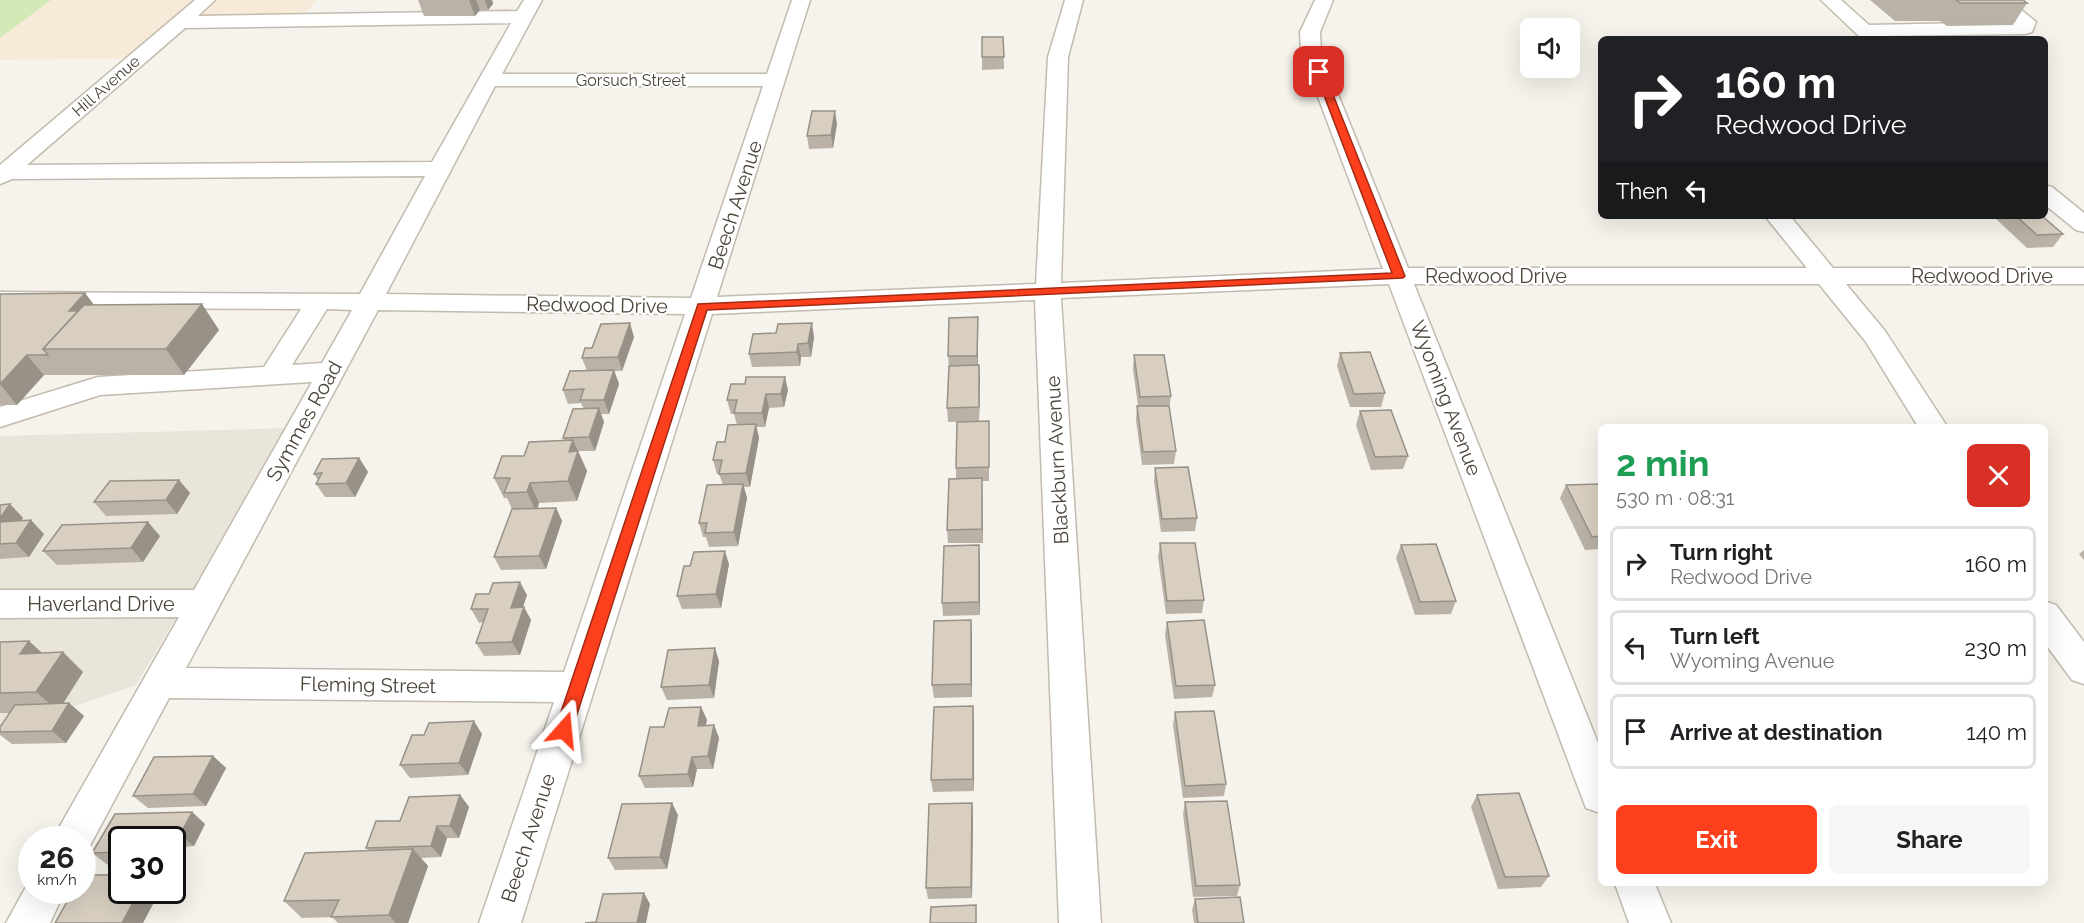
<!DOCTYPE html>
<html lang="en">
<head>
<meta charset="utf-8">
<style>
	body { margin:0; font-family:Raleway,sans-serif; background:#f6f6f6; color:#202124; height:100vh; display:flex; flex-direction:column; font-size:22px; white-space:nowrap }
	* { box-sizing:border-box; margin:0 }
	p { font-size:20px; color:#757577 }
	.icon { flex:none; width:33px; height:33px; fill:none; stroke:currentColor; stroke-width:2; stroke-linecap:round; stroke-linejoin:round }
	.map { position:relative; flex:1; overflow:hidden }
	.side { position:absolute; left:1598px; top:424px; width:450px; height:462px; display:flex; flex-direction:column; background:#fff; border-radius:9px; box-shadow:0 6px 24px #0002 }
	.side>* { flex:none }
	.top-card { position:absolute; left:1598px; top:36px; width:450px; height:183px; border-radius:9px; box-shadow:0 6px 24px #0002; background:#202124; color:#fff; overflow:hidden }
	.controls { position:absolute; left:1520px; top:18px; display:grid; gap:12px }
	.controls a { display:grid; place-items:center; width:60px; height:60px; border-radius:9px; background:#fff; box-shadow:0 6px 24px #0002; font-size:30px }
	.speed { position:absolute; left:18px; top:826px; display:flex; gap:12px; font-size:30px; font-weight:700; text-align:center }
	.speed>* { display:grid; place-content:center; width:78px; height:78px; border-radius:50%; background:#fff; box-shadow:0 6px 24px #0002; line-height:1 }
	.speed small { font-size:15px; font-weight:400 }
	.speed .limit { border:3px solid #111; border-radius:9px; background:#fff; color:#111 }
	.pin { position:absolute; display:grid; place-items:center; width:51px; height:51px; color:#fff; margin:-26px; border-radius:12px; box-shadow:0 3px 9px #0006 }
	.me { position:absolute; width:66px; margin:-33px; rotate:18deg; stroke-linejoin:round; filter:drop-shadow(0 0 4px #0008) }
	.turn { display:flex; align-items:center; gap:21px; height:126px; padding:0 18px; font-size:27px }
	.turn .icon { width:78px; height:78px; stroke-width:2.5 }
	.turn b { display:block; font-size:42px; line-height:51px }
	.then { display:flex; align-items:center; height:57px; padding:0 18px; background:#0003; gap:12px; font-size:22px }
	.round { display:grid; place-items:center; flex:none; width:63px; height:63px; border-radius:9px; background:#f6f6f6 }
	.head { display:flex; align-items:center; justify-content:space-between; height:102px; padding:0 18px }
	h1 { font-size:36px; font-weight:700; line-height:45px; color:#1e9e55 }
	.action { display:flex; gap:12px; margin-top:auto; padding:12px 18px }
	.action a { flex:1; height:69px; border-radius:9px; background:#fc3f1d; color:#fff; font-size:24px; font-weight:700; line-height:69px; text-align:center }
	.action a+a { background:#f6f6f6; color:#202124 }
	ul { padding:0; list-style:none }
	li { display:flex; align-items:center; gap:18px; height:75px; margin:0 12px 9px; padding:0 6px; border:3px solid #e0e0e0; border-radius:9px }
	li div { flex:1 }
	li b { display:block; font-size:22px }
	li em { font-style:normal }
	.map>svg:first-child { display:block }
</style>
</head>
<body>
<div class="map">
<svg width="2084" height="923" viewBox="0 0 2084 923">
	<rect width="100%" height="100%" fill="#f6f3ec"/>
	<polygon fill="#eae5da" points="290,428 136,685 0,732 0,436"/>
	<polygon fill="#f7ead8" points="51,0 317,0 299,19 169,25 130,58 0,60 0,38"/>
	<polygon fill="#d2eab5" points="0,0 51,0 0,38"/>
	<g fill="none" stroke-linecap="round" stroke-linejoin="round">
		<g stroke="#c2bbae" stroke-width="3">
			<g id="minor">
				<path d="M 195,0 L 215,0 L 198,16 L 517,11 L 524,0 L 542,0 L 502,74 L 767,74 L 792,0 L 810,0 L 717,297 L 1036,284 L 1048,57 L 1065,0 L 1083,0 L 1068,57 L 1061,283 L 1383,269 L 1301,52 L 1300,32 L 1315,0 L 1333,0 L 1320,32 L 1321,52 L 1408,268 L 1807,268 L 1765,216 L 1790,216 L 1833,268 L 2084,268 L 2084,284 L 1846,284 L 1885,331 L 1948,428 L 1919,428 L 1866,342 L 1819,284 L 1414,284 L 1600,748 L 1600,813 L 1586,808 L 1581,795 L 1389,284 L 1061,298 L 1101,923 L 1059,923 L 1035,300 L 712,314 L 521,923 L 479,923 L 554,702 L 169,698 L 86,853 L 82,855 L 82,840 L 52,840 L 179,617 L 0,618 L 0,590 L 194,590 L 312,382 L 100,395 L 0,427 L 0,407 L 98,377 L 264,367 L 301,309 L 0,308 L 0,292 L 360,294 L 425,176 L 12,179 L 0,184 L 0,165 ZM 511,23 L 432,162 L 27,165 L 185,28 ZM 495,86 L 763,86 L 691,298 L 386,294 ZM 327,309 L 352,310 L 322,363 L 292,365 ZM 378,310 L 685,314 L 564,672 L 186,668 Z"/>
				<polygon points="1821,0 1841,0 1869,25 2016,22 1988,0 2009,0 2036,22 2032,32 2025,34 1881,36 1883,39 1862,39"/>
				<polygon points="2044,185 2052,187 2084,213 2084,232 2076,230 2044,204"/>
				<polygon points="2044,601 2056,605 2084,642 2084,684 2072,680 2044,642"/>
				<polygon points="32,876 32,891 65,891 50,923 6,923"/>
				<polygon points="1615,884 1655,884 1671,923 1629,923"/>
			</g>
		</g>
		<use href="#minor" fill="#fff" fill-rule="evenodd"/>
	</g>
	<g fill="#bab2a6">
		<polygon points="418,0 492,0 493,4 488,10 480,10 475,16 424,16"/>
		<polygon points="1870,0 2023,0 2027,3 2013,25 1947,26 1940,21 1895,21"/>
		<polygon points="1003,37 1004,69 982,70 982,57"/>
		<polygon points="837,124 833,148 809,149 807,136"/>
		<polygon points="1996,216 2042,216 2063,234 2053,247 2027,248 1994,217"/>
		<polygon points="85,293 94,305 219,330 184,375 44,375 17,405 0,405 0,294"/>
		<polygon points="978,317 978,365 979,365 980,379 979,421 948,422 947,408 949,368 948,356"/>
		<polygon points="634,337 622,371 614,371 619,384 609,414 601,414 604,422 595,451 578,451 587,471 577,501 539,503 538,508 556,508 562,521 546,569 501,570 494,557 512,509 507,498 504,498 494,478 524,456 564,440 563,438 584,409 581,403 568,404 563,390 587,371 582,358 592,348"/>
		<polygon points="814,337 811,357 801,357 800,366 752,367 749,354"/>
		<polygon points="1340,353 1385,393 1381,407 1350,407 1337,366"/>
		<polygon points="1134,355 1171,396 1169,409 1176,451 1174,464 1142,465 1136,420 1137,406 1138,406 1133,369"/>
		<polygon points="788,390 784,407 769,408 765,427 756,427 759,438 750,487 744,487 747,498 738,546 709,547 706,537 703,537 699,523 723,485 719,474 717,474 713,460 725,442 737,425 734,414 731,414 727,400"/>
		<polygon points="1360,411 1408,456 1403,469 1371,470 1356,425"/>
		<polygon points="989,421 989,481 982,481 983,543 948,543 947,530 956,479 956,468"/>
		<polygon points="359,458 368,472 355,497 325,497 316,484 318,480 314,474"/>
		<polygon points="1155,468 1197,518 1195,531 1161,532 1154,482"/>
		<polygon points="179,480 190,493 177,514 106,516 94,502"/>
		<polygon points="1566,485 1600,486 1600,549 1585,550 1560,498"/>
		<polygon points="10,504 23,518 21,521 44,534 29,557 0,559 0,505"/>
		<polygon points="160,536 143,562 57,565 43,551"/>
		<polygon points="1160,543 1204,600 1202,613 1166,614 1158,557"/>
		<polygon points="1401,545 1456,601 1451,614 1415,615 1396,558"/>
		<polygon points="2084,550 2084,560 2079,554"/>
		<polygon points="980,558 980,615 943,616 942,603"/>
		<polygon points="729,564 721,608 682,609 677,596"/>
		<polygon points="527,595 523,607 531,620 520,655 484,656 476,643 484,622 479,623 471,609"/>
		<polygon points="1167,622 1215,685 1212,697 1174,699 1165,635"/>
		<polygon points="972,633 972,697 934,698 932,685"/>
		<polygon points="0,642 43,653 83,672 63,704 69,703 84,716 66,743 12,744 0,735 0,727 10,713 0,713"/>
		<polygon points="719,661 714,698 667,700 661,687"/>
		<polygon points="701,707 707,720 705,726 714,725 719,738 713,769 697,769 693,787 645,788 639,776 664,727"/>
		<polygon points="1175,712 1226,784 1224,796 1183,798 1173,725"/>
		<polygon points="974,719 974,791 933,792 931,780"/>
		<polygon points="482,734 468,775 410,778 400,765"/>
		<polygon points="213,756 226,768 206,806 148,808 133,796"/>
		<polygon points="460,795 469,807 459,838 447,838 441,857 421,858 428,866 408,923 338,923 332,917 302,918 284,901 369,851 366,848 400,821"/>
		<polygon points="1477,795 1549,876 1541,887 1498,889 1471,807"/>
		<polygon points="1185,802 1240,885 1237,896 1193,897 1183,814"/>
		<polygon points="972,803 973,815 972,898 928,899 926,888"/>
		<polygon points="192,812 205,824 194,846 185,847 177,862 172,862 172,840 122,840 122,864 108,865 92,853 115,814"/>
		<polygon points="678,815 667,869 615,870 608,858"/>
		<polygon points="1195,899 1244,923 1194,923 1192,910"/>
	</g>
	<g fill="#979187">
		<polygon points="469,0 476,0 480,10 475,16"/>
		<polygon points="485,0 492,0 493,4 488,10"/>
		<polygon points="835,111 837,124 833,148 831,135"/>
		<polygon points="85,293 100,313 69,311"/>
		<polygon points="202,304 219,330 184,375 166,349"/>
		<polygon points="978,317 978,369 977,356"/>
		<polygon points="630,323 634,337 622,371 618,357"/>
		<polygon points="812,323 814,337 811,357 808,343"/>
		<polygon points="798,344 801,357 800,366 797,352"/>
		<polygon points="27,355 44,375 17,405 0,384"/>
		<polygon points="979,365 980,379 979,421"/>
		<polygon points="614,370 619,384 609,414 604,400"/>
		<polygon points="785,377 788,390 784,407 781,394"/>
		<polygon points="766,394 769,408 765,427 762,413"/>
		<polygon points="599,408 604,422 595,451 589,437"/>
		<polygon points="756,424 759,438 750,487 746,473"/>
		<polygon points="573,440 587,471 577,501 568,481 569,452"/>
		<polygon points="359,458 368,472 355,497 346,483"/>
		<polygon points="982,478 982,491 983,543 982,529"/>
		<polygon points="179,480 190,493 177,514 166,500"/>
		<polygon points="530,483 539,503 536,512 527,492"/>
		<polygon points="743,484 747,498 738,546 734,532"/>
		<polygon points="10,504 23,518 10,536 0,526 0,518"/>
		<polygon points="556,508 562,521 546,569 539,556"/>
		<polygon points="31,520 44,534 29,557 16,543"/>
		<polygon points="148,522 160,536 143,562 131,548"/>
		<polygon points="979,545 980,558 980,615 979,602"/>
		<polygon points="725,551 729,564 721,608 716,594"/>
		<polygon points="520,582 527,595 518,621 511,608"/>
		<polygon points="524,607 531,620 520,655 512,642"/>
		<polygon points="971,620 972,633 972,697 971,684"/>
		<polygon points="29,641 50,660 20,654"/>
		<polygon points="715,648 719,661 714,698 709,685"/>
		<polygon points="63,652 83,672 58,711 36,692"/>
		<polygon points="69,703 84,716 66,743 52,731"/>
		<polygon points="973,706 974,719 974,791 973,779"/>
		<polygon points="701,707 707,720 703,738 698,726"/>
		<polygon points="474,721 482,734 468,775 459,763"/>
		<polygon points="714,725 719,738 713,769 708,756"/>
		<polygon points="213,756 226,768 206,806 193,794"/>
		<polygon points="692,757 697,769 693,787 688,774"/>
		<polygon points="460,795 469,807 459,838 450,826"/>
		<polygon points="672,803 678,815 667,869 660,857"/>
		<polygon points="972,803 973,815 972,898 971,887"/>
		<polygon points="192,812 205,824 194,846 180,835"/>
		<polygon points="437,826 447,838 441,857 431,846"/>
		<polygon points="171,835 185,847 177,862 172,859 172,840 168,840"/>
		<polygon points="413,849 428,866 408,923 396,923 389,915"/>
		<polygon points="139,891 160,891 143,923 122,923"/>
		<polygon points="644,893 650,904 646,923 637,923"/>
	</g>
	<g fill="#d8cfc1" stroke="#979187" stroke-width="1.5">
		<polygon points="1956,0 2023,0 2027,3 1960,3"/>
		<polygon points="982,37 1003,37 1004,57 982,57"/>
		<polygon points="812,111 835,111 831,135 807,136"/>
		<polygon points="2016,216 2042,216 2063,234 2037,235"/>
		<polygon points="85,293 69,311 78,311 43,349 48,355 27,355 0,384 0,294"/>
		<polygon points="202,304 166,349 43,349 84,305"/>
		<polygon points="978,317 977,356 948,356 949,318"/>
		<polygon points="630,323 618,357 582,358 585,348 592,348 601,324"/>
		<polygon points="812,323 808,343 798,344 797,352 749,354 753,334 776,333 778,324"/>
		<polygon points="1370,352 1385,393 1354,394 1340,353"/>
		<polygon points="1134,355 1164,355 1171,396 1140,397"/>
		<polygon points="979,365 979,407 947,408 949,366"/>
		<polygon points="614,370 604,400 580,400 584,389 563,390 570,371"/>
		<polygon points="746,377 785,377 781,394 766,394 762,413 734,413 737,400 727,400 731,384 745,384"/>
		<polygon points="1137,406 1169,406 1176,451 1143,452"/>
		<polygon points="599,408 589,437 563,438 573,409"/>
		<polygon points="1391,410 1408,456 1375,457 1360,411"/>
		<polygon points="989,421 989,467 956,468 957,422"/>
		<polygon points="756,424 746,473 719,474 722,460 713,460 717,442 725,442 728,425"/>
		<polygon points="573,440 569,452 578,451 568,481 530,483 527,492 504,493 510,478 494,478 502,456 524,456 529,442"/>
		<polygon points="359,458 346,483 316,484 322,473 314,474 322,459"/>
		<polygon points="1188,467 1197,518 1162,519 1155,468"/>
		<polygon points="982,478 982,529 947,530 949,479"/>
		<polygon points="179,480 166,500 94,502 110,481"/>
		<polygon points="743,484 734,532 705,533 707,523 699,523 707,485"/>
		<polygon points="1599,484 1600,486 1600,536 1592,537 1566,485"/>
		<polygon points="10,504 0,518 0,505"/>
		<polygon points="556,508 539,556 494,557 512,509"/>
		<polygon points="31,520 16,543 0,544 0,522"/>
		<polygon points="148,522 131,548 43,551 62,525"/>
		<polygon points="1160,543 1195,543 1204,600 1167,601"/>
		<polygon points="1436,544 1456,601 1420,602 1401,545"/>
		<polygon points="979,545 979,602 942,603 944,546"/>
		<polygon points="725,551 716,594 677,596 684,566 690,566 694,552"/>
		<polygon points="520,582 511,608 524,607 512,642 476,643 488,609 471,609 476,594 489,594 493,583"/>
		<polygon points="971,620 971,684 932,685 934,621"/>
		<polygon points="1204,620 1215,685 1176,686 1167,622"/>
		<polygon points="29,641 20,654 63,652 36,692 0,693 0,642"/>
		<polygon points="715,648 709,685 661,687 668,650"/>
		<polygon points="69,703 52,731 0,732 0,727 15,705"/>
		<polygon points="973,706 973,779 931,780 934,707"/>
		<polygon points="701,707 698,726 714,725 708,756 692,757 688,774 639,776 650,727 664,727 669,708"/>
		<polygon points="1214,711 1226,784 1185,786 1175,712"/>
		<polygon points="474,721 459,763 400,765 412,735 424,735 429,723"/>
		<polygon points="213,756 193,794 133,796 154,757"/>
		<polygon points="1519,793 1549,876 1505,877 1477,795"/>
		<polygon points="460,795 450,826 437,826 431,846 366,848 376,821 400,821 409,797"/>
		<polygon points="1227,801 1240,885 1196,886 1185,802"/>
		<polygon points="672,803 660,857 608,858 622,804"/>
		<polygon points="972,803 971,887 926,888 929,804"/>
		<polygon points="192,812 180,835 171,835 168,840 122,840 122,852 92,853 115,814"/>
		<polygon points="413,849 389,915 331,917 339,900 284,901 305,853"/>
		<polygon points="93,875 122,875 122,891 139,891 122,923 55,923 72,893 83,893"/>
		<polygon points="644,893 637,923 585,923 596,922 603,894"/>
		<polygon points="1240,897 1244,923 1198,923 1195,899"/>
		<polygon points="976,905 976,923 930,923 931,907"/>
	</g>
	<polygon fill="#fc3f1d" stroke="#a42913" stroke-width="1.5" points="1319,69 1324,72 1405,276 1403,278 707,310 572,730 569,735 564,738 558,735 555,730 698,304 1392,273 1315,72"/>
	<g text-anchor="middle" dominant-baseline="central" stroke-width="4.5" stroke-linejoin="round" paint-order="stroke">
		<g font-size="16" fill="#4b4439" stroke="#fff">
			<text x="631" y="80">Gorsuch Street</text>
			<text transform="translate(106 86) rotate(-41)">Hill Avenue</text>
		</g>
		<g font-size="20" fill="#4b4439" stroke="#fff">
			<text transform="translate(735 205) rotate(-72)">Beech Avenue</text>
			<text x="1496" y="276">Redwood Drive</text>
			<text x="1982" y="276">Redwood Drive</text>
			<text transform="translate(597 305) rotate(1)">Redwood Drive</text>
			<text transform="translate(1446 398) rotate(69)">Wyoming Avenue</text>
			<text transform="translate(304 421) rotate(-61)">Symmes Road</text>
			<text transform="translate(1057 460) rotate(-93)">Blackburn Avenue</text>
			<text x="101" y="604">Haverland Drive</text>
			<text transform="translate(368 685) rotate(1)">Fleming Street</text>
			<text transform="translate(528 838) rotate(-72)">Beech Avenue</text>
		</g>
	</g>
</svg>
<div class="controls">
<a><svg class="icon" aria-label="sound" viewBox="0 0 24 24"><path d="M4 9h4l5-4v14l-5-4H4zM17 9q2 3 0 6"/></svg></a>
</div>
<div class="speed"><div>26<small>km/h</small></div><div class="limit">30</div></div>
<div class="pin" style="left:1319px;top:72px;background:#d93025"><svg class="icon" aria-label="arrive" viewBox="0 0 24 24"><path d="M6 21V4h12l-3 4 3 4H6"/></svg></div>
<svg class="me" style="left:564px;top:730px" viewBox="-20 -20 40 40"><path d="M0-17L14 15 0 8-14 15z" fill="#fc3f1d" stroke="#fff" stroke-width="4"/></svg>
<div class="top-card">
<div class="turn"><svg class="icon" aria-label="right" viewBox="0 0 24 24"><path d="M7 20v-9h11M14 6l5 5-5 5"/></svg><div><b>160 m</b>Redwood Drive</div></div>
<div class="then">Then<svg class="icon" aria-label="left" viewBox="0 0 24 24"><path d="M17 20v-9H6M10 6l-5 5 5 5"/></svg></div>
</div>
<section class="side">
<div class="head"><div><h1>2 min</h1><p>530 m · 08:31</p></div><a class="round" style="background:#d93025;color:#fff"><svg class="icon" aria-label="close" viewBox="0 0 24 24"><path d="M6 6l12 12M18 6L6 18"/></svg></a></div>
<ul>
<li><svg class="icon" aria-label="right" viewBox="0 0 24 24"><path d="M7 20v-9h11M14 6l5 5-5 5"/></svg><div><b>Turn right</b><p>Redwood Drive</p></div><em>160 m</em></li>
<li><svg class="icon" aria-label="left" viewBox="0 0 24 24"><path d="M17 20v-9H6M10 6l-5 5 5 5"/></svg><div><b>Turn left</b><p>Wyoming Avenue</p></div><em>230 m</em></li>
<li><svg class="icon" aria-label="arrive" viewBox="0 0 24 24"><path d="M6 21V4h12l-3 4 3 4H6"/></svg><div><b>Arrive at destination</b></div><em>140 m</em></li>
</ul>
<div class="action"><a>Exit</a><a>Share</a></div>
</section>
</div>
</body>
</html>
